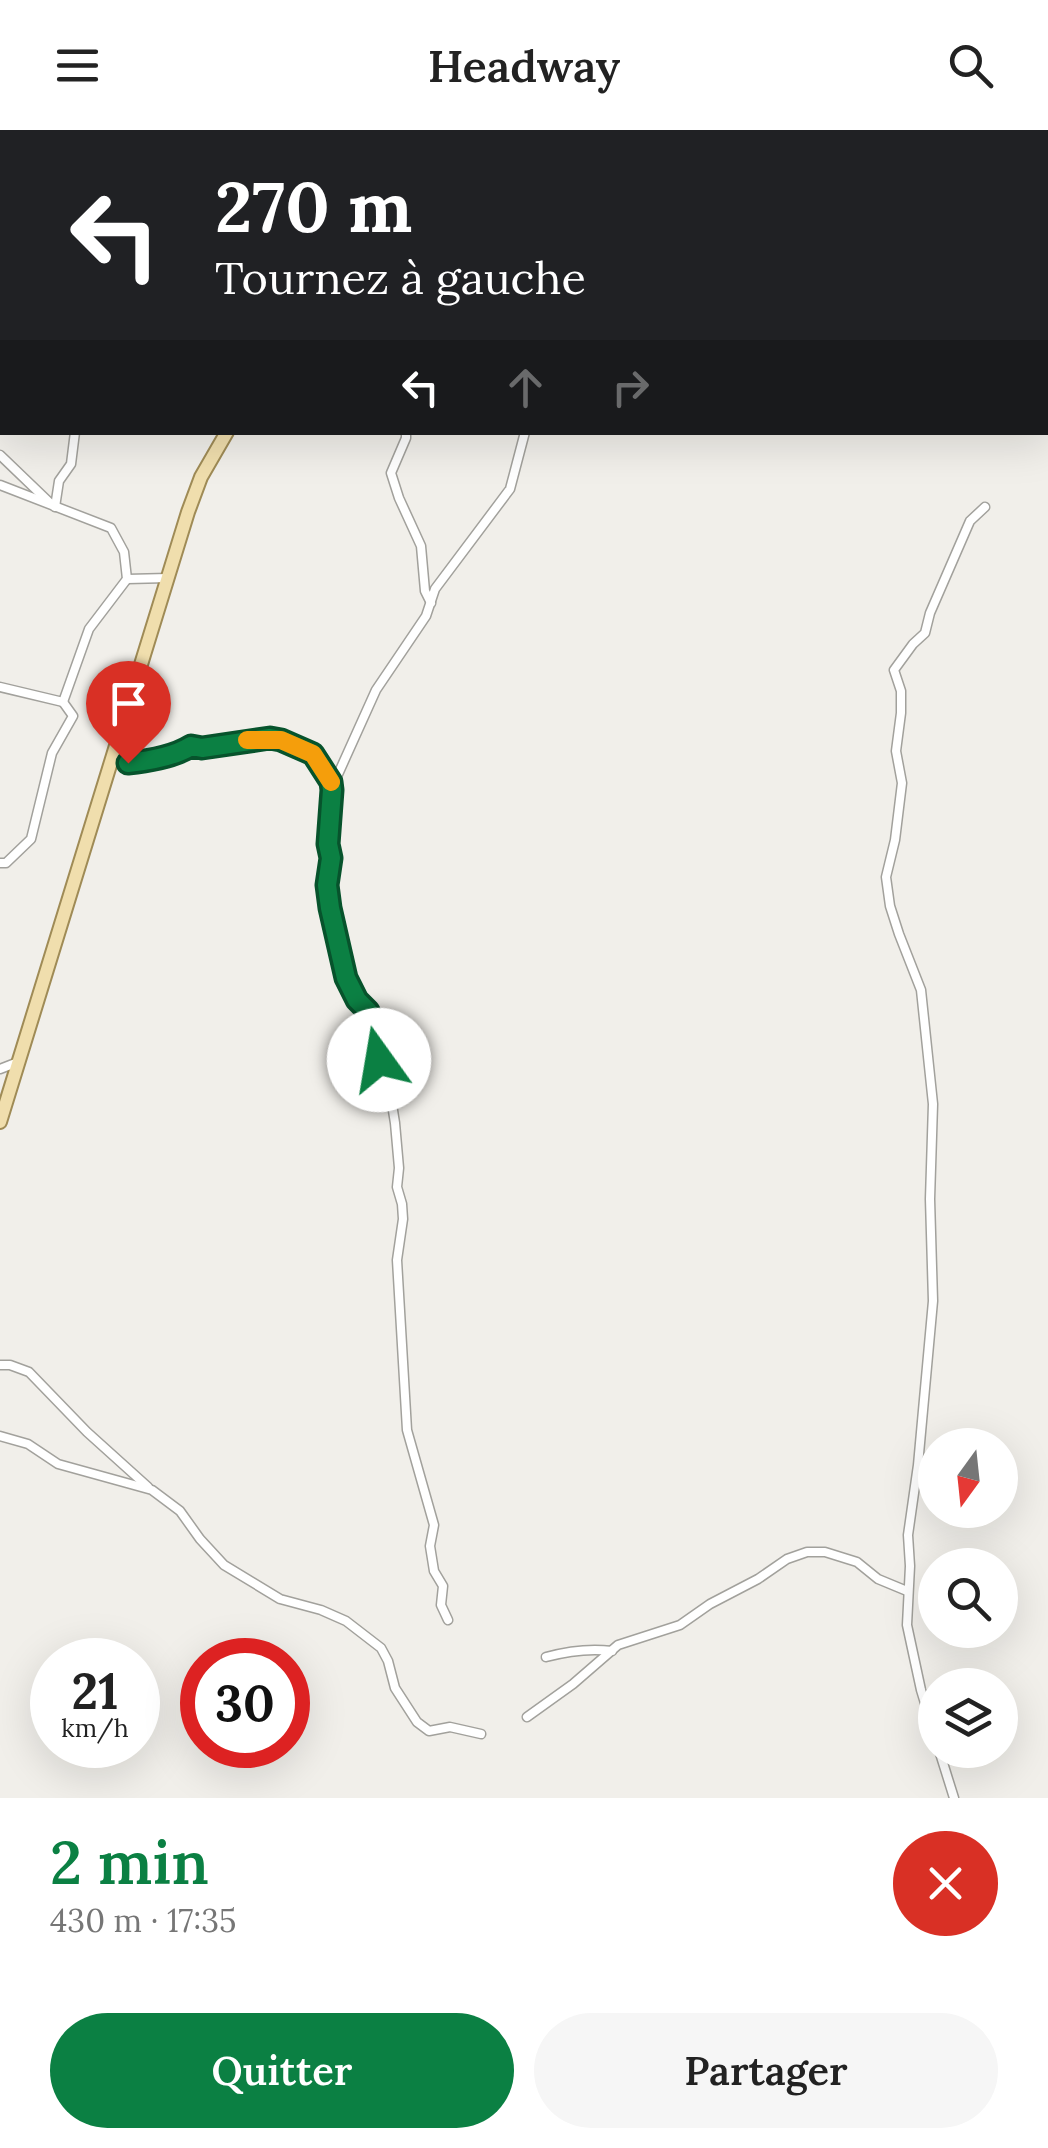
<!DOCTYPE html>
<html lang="fr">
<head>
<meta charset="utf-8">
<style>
	body { margin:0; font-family:Lora,serif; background:#f6f6f6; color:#222; height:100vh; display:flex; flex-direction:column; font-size:38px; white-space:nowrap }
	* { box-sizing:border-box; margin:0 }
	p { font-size:32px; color:#767676 }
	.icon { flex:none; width:55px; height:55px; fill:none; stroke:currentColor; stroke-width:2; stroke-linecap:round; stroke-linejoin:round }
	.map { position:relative; height:1668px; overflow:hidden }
	.sheet { display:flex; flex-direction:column; background:#fff; flex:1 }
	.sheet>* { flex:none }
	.banner { position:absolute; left:0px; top:0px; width:1050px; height:305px; box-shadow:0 10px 40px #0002; background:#202124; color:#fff; overflow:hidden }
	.needle { width:65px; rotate:195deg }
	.fabs { position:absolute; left:918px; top:1298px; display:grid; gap:20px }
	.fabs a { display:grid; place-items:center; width:100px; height:100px; border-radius:50%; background:#fff; box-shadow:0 10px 40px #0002; font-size:50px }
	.speed { position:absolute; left:30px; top:1508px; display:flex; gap:20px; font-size:50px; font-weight:700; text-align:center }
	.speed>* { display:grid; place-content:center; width:130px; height:130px; border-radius:50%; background:#fff; box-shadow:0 10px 40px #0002; line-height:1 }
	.speed small { font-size:25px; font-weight:400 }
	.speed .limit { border:15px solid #d22; background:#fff; color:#111 }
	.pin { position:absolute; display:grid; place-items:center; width:85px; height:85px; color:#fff; margin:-102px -42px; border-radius:50% 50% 50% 0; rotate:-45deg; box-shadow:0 0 10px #0007 }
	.pin .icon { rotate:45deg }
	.me { position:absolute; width:110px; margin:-55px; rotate:347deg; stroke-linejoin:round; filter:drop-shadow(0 0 8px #0008) }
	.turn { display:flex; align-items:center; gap:35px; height:210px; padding:0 50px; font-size:45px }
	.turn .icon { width:130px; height:130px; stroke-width:2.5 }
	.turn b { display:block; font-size:70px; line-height:85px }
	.lanes { display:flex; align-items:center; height:95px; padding:0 50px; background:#0003; justify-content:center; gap:50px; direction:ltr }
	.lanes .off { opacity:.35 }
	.round { display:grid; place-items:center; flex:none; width:105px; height:105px; border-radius:52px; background:#f6f6f6 }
	.summary { display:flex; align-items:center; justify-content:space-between; height:170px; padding:0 50px }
	h1 { font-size:60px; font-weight:600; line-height:75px; color:#0b8043 }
	.primary-button { display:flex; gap:20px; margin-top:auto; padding:20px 50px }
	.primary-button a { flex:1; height:115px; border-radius:60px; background:#0b8043; color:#fff; font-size:40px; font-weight:600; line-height:115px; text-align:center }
	.primary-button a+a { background:#f6f6f6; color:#222 }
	header { display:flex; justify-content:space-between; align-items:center; height:130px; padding:0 50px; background:#fff; font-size:45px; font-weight:600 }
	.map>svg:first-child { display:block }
</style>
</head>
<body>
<header><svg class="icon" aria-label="menu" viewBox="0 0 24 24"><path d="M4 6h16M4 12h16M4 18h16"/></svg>Headway<svg class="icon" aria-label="search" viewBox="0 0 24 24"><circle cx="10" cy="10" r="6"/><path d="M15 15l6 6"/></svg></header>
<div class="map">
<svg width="1048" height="1668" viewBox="0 0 1048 1668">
	<rect width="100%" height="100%" fill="#f1efea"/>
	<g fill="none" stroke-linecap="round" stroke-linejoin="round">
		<g stroke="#a2a19c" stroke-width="11">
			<g id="street">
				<polyline points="668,0 668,2"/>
				<polyline points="368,2 369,0"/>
				<polyline points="384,2 388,0"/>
				<polyline points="625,2 631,0"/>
				<polyline points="0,20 2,23"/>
				<polyline points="0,63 2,64"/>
				<polyline points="0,205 2,205"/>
				<polyline points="0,265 2,255"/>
				<polyline points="406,302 406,308 391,343 399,368 421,416 425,461 431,473"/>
				<polyline points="0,325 51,374"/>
				<polyline points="0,355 111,398 124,422 127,449 89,499 63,572 0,557"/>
				<polyline points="55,377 59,351 71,334 75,302"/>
				<polyline points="127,449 168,448"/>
				<path d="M 129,633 C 148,631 175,626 191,616 C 220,621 251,602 280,610 C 284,611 290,615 294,616 C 317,626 323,632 331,655"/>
				<polyline points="0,733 6,733 31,709 52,623 73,586 63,572"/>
				<polyline points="0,939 18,932"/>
				<polyline points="0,1235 10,1235 29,1242 87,1302 148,1357"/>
				<polyline points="0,1306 28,1314 58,1334 152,1360 180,1381 200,1409 224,1435 280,1469 321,1480 346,1491 381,1518 388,1531 395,1558 417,1592 429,1601 450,1597 481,1604"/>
				<polyline points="448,1490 441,1475 443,1456 434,1441 430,1416 434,1395 407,1300 397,1130 403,1089 402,1074 397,1057 399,1038 395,993 390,962 381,938 375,896 368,881 357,870 346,848 336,807 327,755 331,728 328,714 335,651 376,560 426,486 435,459 510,359 525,302"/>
				<path d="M 546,1527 C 568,1521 589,1518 612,1521"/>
				<polyline points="527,1587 573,1554 618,1515 680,1495 710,1474 758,1449 787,1429 807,1422 825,1422 857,1432 878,1449 907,1461"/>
				<polyline points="935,1606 921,1560 907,1495 910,1436 908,1405 918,1335 933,1171 930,1069 933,974 921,860 899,804 890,776 886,747 895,710 902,653 896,621 901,583 901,561 894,540 913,514 925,503 930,483 970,391 985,377"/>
				<polyline points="939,1620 954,1668"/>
			</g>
		</g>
		<g stroke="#9f8b56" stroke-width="16">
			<g id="primary">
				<polyline points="449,2 451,0"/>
				<polyline points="0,992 188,382 201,347 227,302"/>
			</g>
		</g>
		<use href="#street" stroke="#fff" stroke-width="8"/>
		<use href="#primary" stroke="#f0dead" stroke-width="12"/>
	</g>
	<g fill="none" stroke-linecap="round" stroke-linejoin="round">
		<g stroke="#07532c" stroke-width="25">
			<path id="route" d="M 128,633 C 148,631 175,626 191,616 L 202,618 L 270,608 L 281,610 L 313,624 L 331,652 L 332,660 L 328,714 L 331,728 L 327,755 L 330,778 L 346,848 L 357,870 L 368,881 L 375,896 L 379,930"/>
		</g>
		<use href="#route" stroke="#0b8043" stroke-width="18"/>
		<polyline stroke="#f59e0b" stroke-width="18" points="247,610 281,610 313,624 331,652"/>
	</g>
</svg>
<div class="fabs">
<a><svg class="needle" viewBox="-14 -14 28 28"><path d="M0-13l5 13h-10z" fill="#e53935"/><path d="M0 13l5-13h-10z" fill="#767676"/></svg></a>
<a><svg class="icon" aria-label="search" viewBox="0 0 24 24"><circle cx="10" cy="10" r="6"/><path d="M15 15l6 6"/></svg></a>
<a><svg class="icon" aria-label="layers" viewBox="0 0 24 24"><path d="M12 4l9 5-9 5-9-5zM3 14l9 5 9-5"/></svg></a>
</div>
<div class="speed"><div>21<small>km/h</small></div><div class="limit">30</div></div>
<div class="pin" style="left:128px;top:633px;background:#d93025"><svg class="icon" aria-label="arrive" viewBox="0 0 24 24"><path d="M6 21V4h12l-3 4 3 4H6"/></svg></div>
<svg class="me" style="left:379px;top:930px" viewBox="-20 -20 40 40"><circle r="19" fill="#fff"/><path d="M0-13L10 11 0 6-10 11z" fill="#0b8043"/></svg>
<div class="banner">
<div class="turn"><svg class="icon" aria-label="left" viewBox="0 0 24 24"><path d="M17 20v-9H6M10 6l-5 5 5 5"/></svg><div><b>270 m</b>Tournez à gauche</div></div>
<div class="lanes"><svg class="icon" aria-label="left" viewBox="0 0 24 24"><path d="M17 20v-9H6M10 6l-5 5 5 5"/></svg><svg class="icon off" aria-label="ahead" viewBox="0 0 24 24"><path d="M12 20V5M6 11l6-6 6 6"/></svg><svg class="icon off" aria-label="right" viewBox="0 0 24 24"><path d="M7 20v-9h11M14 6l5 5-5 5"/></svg></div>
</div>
</div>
<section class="sheet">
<div class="summary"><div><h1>2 min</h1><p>430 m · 17:35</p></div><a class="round" style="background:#d93025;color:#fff"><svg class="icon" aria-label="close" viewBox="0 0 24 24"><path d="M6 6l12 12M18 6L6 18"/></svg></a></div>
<div class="primary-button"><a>Quitter</a><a>Partager</a></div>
</section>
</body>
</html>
